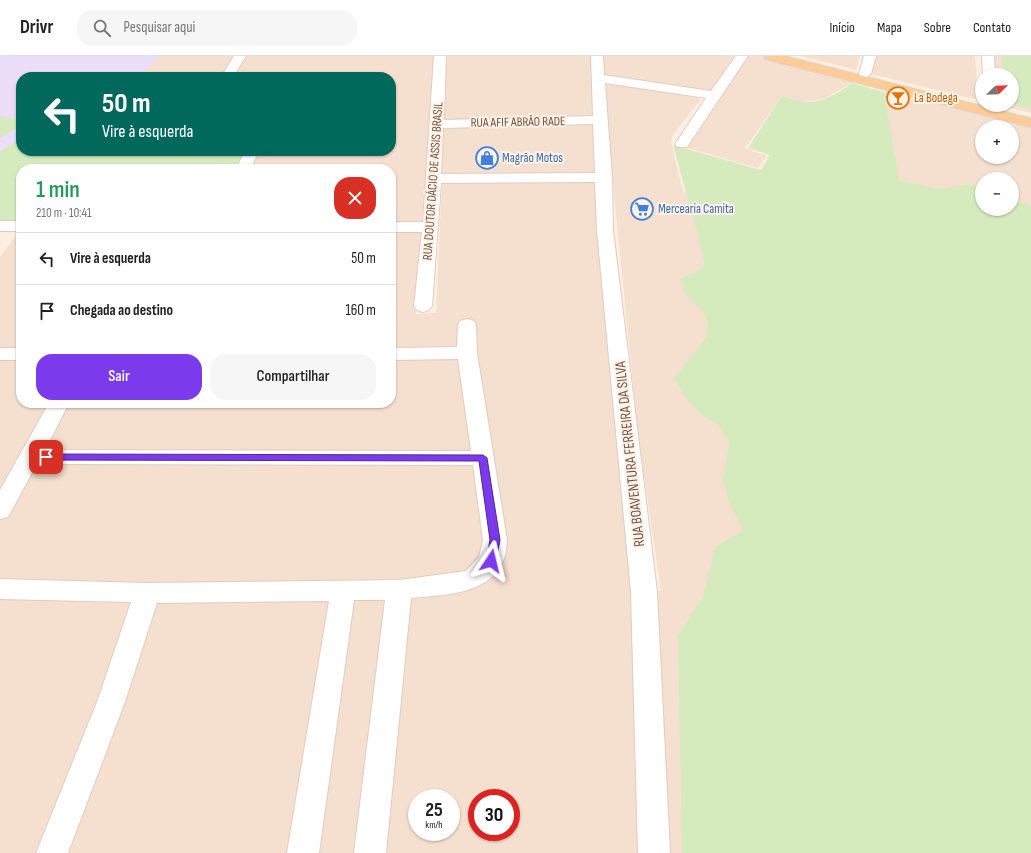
<!DOCTYPE html>
<html lang="pt">
<head>
<meta charset="utf-8">
<style>
	body { margin:0; font-family:"Sofia Sans Condensed",sans-serif; background:#f6f6f6; color:#222; height:100vh; display:flex; flex-direction:column; font-size:15px; white-space:nowrap }
	* { box-sizing:border-box; margin:0 }
	p { font-size:13px; color:#767676 }
	.icon { flex:none; width:22px; height:22px; fill:none; stroke:currentColor; stroke-width:2; stroke-linecap:round; stroke-linejoin:round }
	.map { position:relative; flex:1; overflow:hidden }
	.details { position:absolute; left:16px; top:108px; width:380px; height:244px; display:flex; flex-direction:column; background:#fff; border-radius:16px; box-shadow:0 1px 3px #0004 }
	.details>* { flex:none }
	.guide { position:absolute; left:16px; top:16px; width:380px; height:84px; border-radius:16px; box-shadow:0 1px 3px #0004; background:#00695c; color:#fff; overflow:hidden }
	.needle { width:26px; rotate:67deg }
	.tools { position:absolute; left:975px; top:12px; display:grid; gap:8px }
	.tools a { display:grid; place-items:center; width:44px; height:44px; border-radius:50%; background:#fff; box-shadow:0 1px 3px #0004; font-size:20px }
	.speed { position:absolute; left:408px; top:733px; display:flex; gap:8px; font-size:20px; font-weight:700; text-align:center }
	.speed>* { display:grid; place-content:center; width:52px; height:52px; border-radius:50%; background:#fff; box-shadow:0 1px 3px #0004; line-height:1 }
	.speed small { font-size:10px; font-weight:400 }
	.speed .limit { border:6px solid #d22; background:#fff; color:#111 }
	.pin { position:absolute; display:grid; place-items:center; width:34px; height:34px; color:#fff; margin:-17px; border-radius:8px; box-shadow:0 2px 6px #0006 }
	.me { position:absolute; width:44px; margin:-22px; rotate:10deg; stroke-linejoin:round; filter:drop-shadow(0 0 3px #0008) }
	.turn { display:flex; align-items:center; gap:14px; height:84px; padding:0 20px; font-size:18px }
	.turn .icon { width:52px; height:52px; stroke-width:2.5 }
	.turn b { display:block; font-size:28px; line-height:34px }
	.round { display:grid; place-items:center; flex:none; width:42px; height:42px; border-radius:16px; background:#f6f6f6 }
	.overview { display:flex; align-items:center; justify-content:space-between; height:68px; padding:0 20px }
	h1 { font-size:24px; font-weight:600; line-height:30px; color:#1e9e55 }
	.button { display:flex; gap:8px; margin-top:auto; padding:8px 20px }
	.button a { flex:1; height:46px; border-radius:16px; background:#7c3aed; color:#fff; font-size:16px; font-weight:600; line-height:46px; text-align:center }
	.button a+a { background:#f6f6f6; color:#222 }
	ul { padding:0; list-style:none }
	li { display:flex; align-items:center; gap:12px; height:52px; padding:0 20px; border-top:1px solid #e0e0e0 }
	li div { flex:1 }
	li b { display:block; font-size:15px }
	li em { font-style:normal }
	header { display:flex; align-items:center; gap:24px; box-sizing:border-box; height:56px; padding:0 20px; background:#fff; border-bottom:1px solid #e0e0e0 }
	header strong { font-size:19px }
	nav { display:flex; gap:22px; margin-inline-start:auto; font-size:14px }
	.search { width:280px; height:36px; background:#f6f6f6; display:flex; align-items:center; gap:10px; box-sizing:border-box; padding:0 14px; border-radius:16px; color:#767676; font-size:15px }
	.map>svg:first-child { display:block }
</style>
</head>
<body>
<header>
<strong>Drivr</strong>
<div class="search"><svg class="icon" aria-label="search" viewBox="0 0 24 24"><circle cx="10" cy="10" r="6"/><path d="M15 15l6 6"/></svg>Pesquisar aqui</div>
<nav><a>Início</a><a>Mapa</a><a>Sobre</a><a>Contato</a></nav>
</header>
<div class="map">
<svg width="1031" height="797" viewBox="0 0 1031 797">
	<rect width="100%" height="100%" fill="#fdefe0"/>
	<g fill="#f5dfce" fill-rule="evenodd">
		<polygon points="0,0 234,0 222,21 21,21 21,95 0,111"/>
		<polygon points="244,0 436,0 422,164 418,167 391,167 391,113 248,113 257,95 391,95 391,21 231,21"/>
		<polygon points="445,0 591,0 595,60 445,65 441,63"/>
		<polygon points="600,0 734,0 709,38 602,20"/>
		<polygon points="748,0 761,0 778,3 856,24 824,43 802,46 782,40 745,92 767,100 758,112 684,91"/>
		<polygon points="802,0 860,0 856,14"/>
		<polygon points="870,0 975,0 978,44 867,17"/>
		<polygon points="993,0 1031,0 1031,57 998,49 1012,49 1012,19 995,19"/>
		<path d="M 603,25 L 701,43 L 673,78 L 671,86 L 683,136 L 797,139 L 898,124 L 884,36 L 889,30 L 1031,66 L 1031,797 L 654,797 L 644,536 L 661,535 L 638,379 ZM 982,71 L 1012,71 L 1012,101 L 982,101 ZM 982,123 L 1012,123 L 1012,153 L 982,153 Z"/>
		<polygon points="588,66 595,68 599,115 594,117 438,119 442,71"/>
		<path d="M 597,123 L 632,543 L 632,591 L 638,797 L 0,797 L 0,201 L 21,173 L 21,347 L 391,347 L 391,175 L 423,176 L 416,258 L 436,257 L 442,127 ZM 417,742 L 451,742 L 451,776 L 417,776 ZM 477,742 L 511,742 L 511,776 L 477,776 Z"/>
	</g>
	<polygon fill="#ecddf9" points="4,0 160,0 138,21 21,21 21,95 0,110 0,2"/>
	<g fill="#d5ebbe">
		<polygon points="783,0 788,0 1031,61 1031,63"/>
		<polygon points="1002,0 1031,0 1031,52 1012,49 1012,19 1003,19"/>
		<path d="M 852,27 L 884,36 L 899,124 L 938,133 L 971,128 L 982,132 L 982,153 L 1012,153 L 1012,143 L 1031,150 L 1031,797 L 682,797 L 678,579 L 703,541 L 715,491 L 744,474 L 730,450 L 723,422 L 729,387 L 718,368 L 700,358 L 688,344 L 674,323 L 707,280 L 708,266 L 701,253 L 684,236 L 680,223 L 705,211 L 699,183 L 673,89 L 761,114 L 770,99 L 748,92 L 782,40 C 813,51 826,46 852,27 Z"/>
		<polygon points="0,60 21,64 21,70 0,82"/>
		<polygon points="21,83 21,95 246,95 238,113 21,113 21,164 0,164 0,95"/>
	</g>
	<g fill="none" stroke-linecap="round" stroke-linejoin="round">
		<g stroke="#e4cbbe" stroke-width="2">
			<g id="minor">
				<polygon points="234,0 246,0 233,21 221,21"/>
				<path d="M 434,0 L 446,0 L 444,64 L 593,60 L 591,0 L 603,0 L 604,19 L 711,35 L 736,0 L 748,0 L 687,91 L 677,91 L 675,88 L 706,42 L 605,27 L 612,121 L 613,174 L 657,536 L 670,797 L 638,797 L 631,536 L 597,174 L 595,126 L 441,127 L 432,250 L 429,254 L 423,256 L 417,254 L 414,250 L 422,176 L 391,176 L 391,166 L 423,166 ZM 593,68 L 595,117 L 441,118 L 443,72 Z"/>
				<polygon points="864,0 876,0 871,18 865,22 859,18"/>
				<polygon points="982,0 994,0 995,19 983,19"/>
				<polygon points="245,95 259,95 250,113 236,113"/>
				<rect x="0" y="165" width="21" height="10"/>
				<path d="M 467,263 L 474,265 L 476,269 L 477,297 L 507,484 C 506,491 506,499 503,505 C 490,539 441,539 411,542 L 386,797 L 354,797 L 385,544 L 354,544 L 319,797 L 287,797 L 329,545 L 157,547 L 125,646 L 68,797 L 36,797 L 97,646 L 131,546 L 0,543 L 0,523 L 147,527 L 399,524 L 466,515 L 479,501 L 483,484 L 473,409 L 37,408 L 8,461 L 0,463 L 0,434 L 49,347 L 69,347 L 45,394 L 471,395 L 458,303 L 391,304 L 391,292 L 457,291 L 458,269 L 460,265 Z"/>
				<rect x="0" y="292" width="21" height="12"/>
			</g>
		</g>
		<g stroke="#dbd2cf" stroke-width="2">
			<polygon id="major" points="764,0 784,0 1031,63 1031,71 766,3"/>
		</g>
		<use href="#minor" fill="#fff" fill-rule="evenodd"/>
		<use href="#major" fill="#ffcc95" fill-rule="evenodd"/>
	</g>
	<polygon fill="#7c3aed" stroke="#51269a" points="46,398 483,399 487,402 500,484 496,505 491,509 486,505 490,484 479,405 43,404 41,401"/>
	<defs>
		<g id="bar-ring" transform="scale(1.15)"><circle r="9.5" fill="#fff3e7" stroke="#e8710a" stroke-width="1.5"/><path d="M-6-5H6L.8 .8V4.5H3.5V6h-7V4.5H-.8V.8Z" fill="#e8710a"/></g>
		<g id="shop-ring" transform="scale(1.15)"><circle r="9.5" fill="#fff3e7" stroke="#3f7fe0" stroke-width="1.5"/><path d="M-5-2.5h2.3a2.7 3.5 0 0 1 5.4 0H5L5.5 6h-11ZM-1.5-2.5h3a1.5 2.3 0 0 0-3 0Z" fill="#3f7fe0"/></g>
		<g id="supermarket-ring" transform="scale(1.15)"><circle r="9.5" fill="#fff3e7" stroke="#3f7fe0" stroke-width="1.5"/><path d="M-6-5.5h2.5l.6 2H6L4.5 2H-2.5L-4.4-4H-6ZM-1.5 3.2a1.3 1.3 0 1 0 .1 0ZM3 3.2a1.3 1.3 0 1 0 .1 0Z" fill="#3f7fe0"/></g>
	</defs>
	<g fill-rule="evenodd">
		<use href="#bar-ring" x="898" y="42"/>
		<use href="#shop-ring" x="487" y="102"/>
		<use href="#supermarket-ring" x="642" y="153"/>
	</g>
	<g text-anchor="middle" dominant-baseline="central" stroke-width="4" stroke-linejoin="round" paint-order="stroke">
		<g font-size="13" fill="#c56008" stroke="#fff3e7" text-anchor="start">
			<text x="914" y="42">La Bodega</text>
		</g>
		<g font-size="13" fill="#755246" stroke="#fff3e7">
			<text transform="translate(518 66) rotate(-1)">RUA AFIF ABRÃO RADE</text>
			<text transform="translate(433 125) rotate(-86)">RUA DOUTOR DÁCIO DE ASSIS BRASIL</text>
		</g>
		<g font-size="13" fill="#366cbe" stroke="#fff3e7" text-anchor="start">
			<text x="502" y="102">Magrão Motos</text>
			<text x="658" y="153">Mercearia Camita</text>
		</g>
		<g font-size="15" fill="#755246" stroke="#fff3e7">
			<text transform="translate(630 398) rotate(-96)">RUA BOAVENTURA FERREIRA DA SILVA</text>
		</g>
	</g>
</svg>
<div class="tools">
<a><svg class="needle" viewBox="-14 -14 28 28"><path d="M0-13l5 13h-10z" fill="#e53935"/><path d="M0 13l5-13h-10z" fill="#767676"/></svg></a>
<a>+</a>
<a>−</a>
</div>
<div class="speed"><div>25<small>km/h</small></div><div class="limit">30</div></div>
<div class="pin" style="left:46px;top:401px;background:#d93025"><svg class="icon" aria-label="arrive" viewBox="0 0 24 24"><path d="M6 21V4h12l-3 4 3 4H6"/></svg></div>
<svg class="me" style="left:491px;top:505px" viewBox="-20 -20 40 40"><path d="M0-17L14 15 0 8-14 15z" fill="#7c3aed" stroke="#fff" stroke-width="4"/></svg>
<div class="guide">
<div class="turn"><svg class="icon" aria-label="left" viewBox="0 0 24 24"><path d="M17 20v-9H6M10 6l-5 5 5 5"/></svg><div><b>50 m</b>Vire à esquerda</div></div>
</div>
<section class="details">
<div class="overview"><div><h1>1 min</h1><p>210 m · 10:41</p></div><a class="round" style="background:#d93025;color:#fff"><svg class="icon" aria-label="close" viewBox="0 0 24 24"><path d="M6 6l12 12M18 6L6 18"/></svg></a></div>
<ul>
<li><svg class="icon" aria-label="left" viewBox="0 0 24 24"><path d="M17 20v-9H6M10 6l-5 5 5 5"/></svg><div><b>Vire à esquerda</b></div><em>50 m</em></li>
<li><svg class="icon" aria-label="arrive" viewBox="0 0 24 24"><path d="M6 21V4h12l-3 4 3 4H6"/></svg><div><b>Chegada ao destino</b></div><em>160 m</em></li>
</ul>
<div class="button"><a>Sair</a><a>Compartilhar</a></div>
</section>
</div>
</body>
</html>
